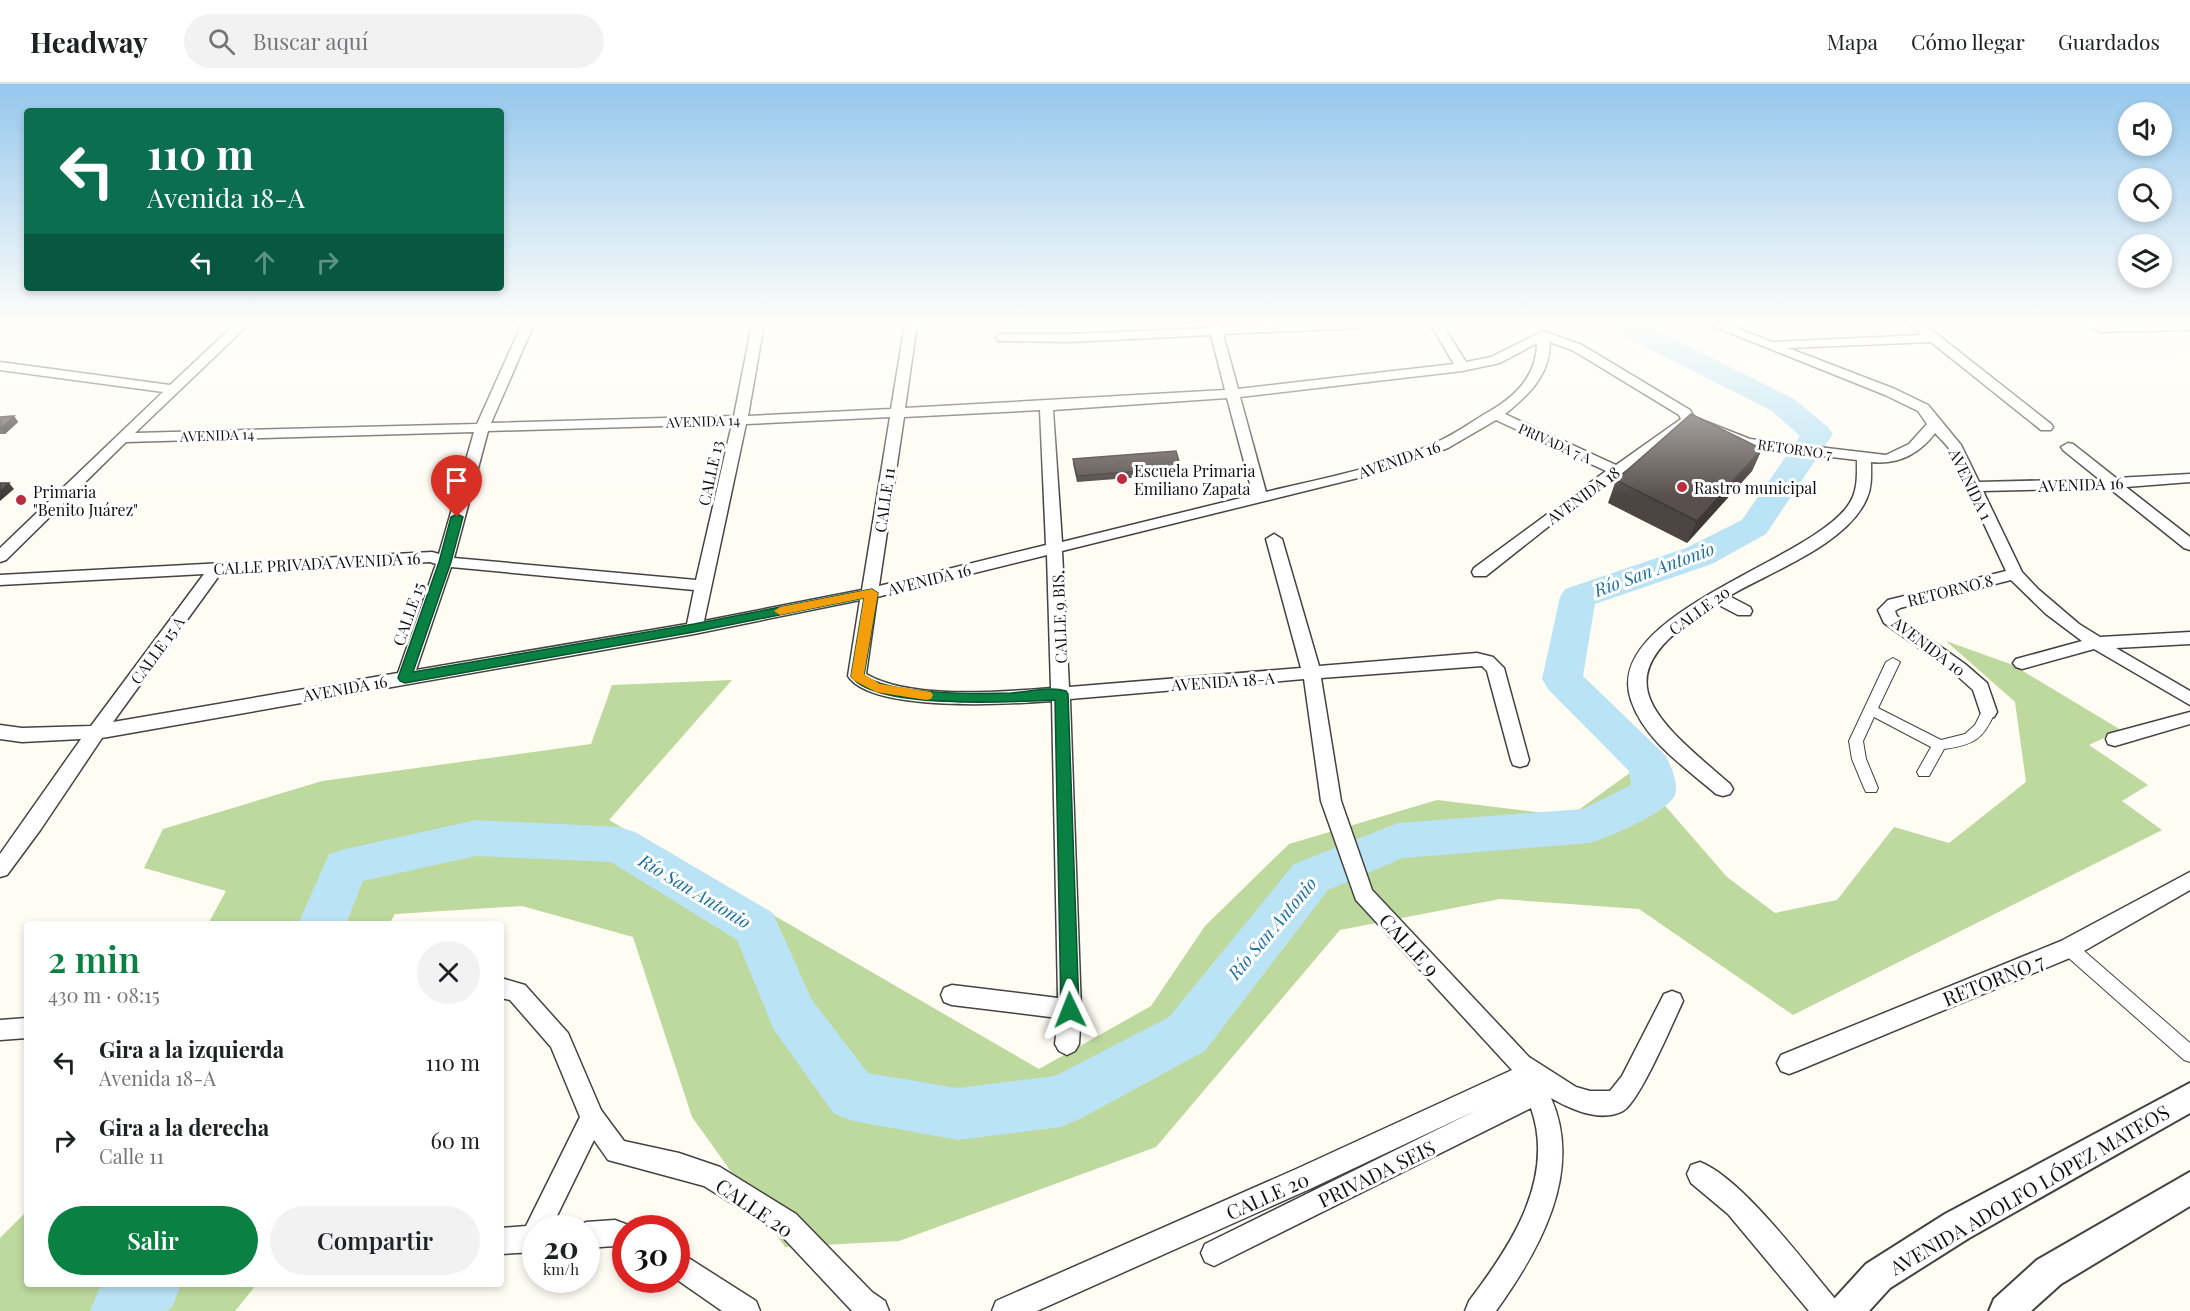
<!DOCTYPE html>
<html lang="es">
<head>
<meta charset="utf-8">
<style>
	body { margin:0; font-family:"Playfair Display",serif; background:#f2f2f2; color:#202124; height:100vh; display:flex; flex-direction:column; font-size:22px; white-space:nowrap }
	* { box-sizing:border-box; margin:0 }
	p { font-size:20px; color:#757577 }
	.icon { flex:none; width:33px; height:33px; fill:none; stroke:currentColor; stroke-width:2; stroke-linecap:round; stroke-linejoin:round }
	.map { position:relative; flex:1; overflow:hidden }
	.sheet { position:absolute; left:24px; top:837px; width:480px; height:366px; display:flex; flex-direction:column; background:#fff; border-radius:6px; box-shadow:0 3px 9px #0003 }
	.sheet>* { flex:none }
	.guide { position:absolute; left:24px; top:24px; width:480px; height:183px; border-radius:6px; box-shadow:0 3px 9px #0003; background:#0b6e4f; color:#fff; overflow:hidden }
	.controls { position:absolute; left:2118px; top:18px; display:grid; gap:12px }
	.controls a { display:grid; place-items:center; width:54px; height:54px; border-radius:50%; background:#fff; box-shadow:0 3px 9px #0003; font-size:30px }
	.speed { position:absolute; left:522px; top:1131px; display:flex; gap:12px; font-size:30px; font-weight:700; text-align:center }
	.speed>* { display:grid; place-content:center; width:78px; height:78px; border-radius:50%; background:#fff; box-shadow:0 3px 9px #0003; line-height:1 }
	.speed small { font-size:15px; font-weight:400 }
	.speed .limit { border:9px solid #d22; background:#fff; color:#111 }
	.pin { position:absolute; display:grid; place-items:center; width:51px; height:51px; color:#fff; margin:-62px -26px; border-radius:50% 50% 50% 0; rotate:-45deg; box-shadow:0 0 6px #0007 }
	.pin .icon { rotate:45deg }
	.me { position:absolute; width:66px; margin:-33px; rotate:358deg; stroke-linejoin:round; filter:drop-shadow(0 0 4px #0008) }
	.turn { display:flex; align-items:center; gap:21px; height:126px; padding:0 24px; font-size:27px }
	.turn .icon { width:78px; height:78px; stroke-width:2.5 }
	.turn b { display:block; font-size:42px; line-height:51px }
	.lanes { display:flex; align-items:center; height:57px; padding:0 24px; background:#0003; justify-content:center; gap:30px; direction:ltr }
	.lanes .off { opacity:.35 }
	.round { display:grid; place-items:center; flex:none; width:63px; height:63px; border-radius:32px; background:#f2f2f2 }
	.head { display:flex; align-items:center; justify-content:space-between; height:102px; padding:0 24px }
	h1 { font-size:36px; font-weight:600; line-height:45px; color:#0b8043 }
	.primary-button { display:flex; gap:12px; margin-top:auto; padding:12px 24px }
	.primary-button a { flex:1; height:69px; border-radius:36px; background:#0b8043; color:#fff; font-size:24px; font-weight:600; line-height:69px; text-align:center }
	.primary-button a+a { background:#f2f2f2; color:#202124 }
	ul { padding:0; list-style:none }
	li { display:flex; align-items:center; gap:18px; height:78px; padding:0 24px }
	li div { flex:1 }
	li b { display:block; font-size:22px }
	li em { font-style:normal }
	header { display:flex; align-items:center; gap:36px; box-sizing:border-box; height:84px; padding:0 30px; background:#fff; border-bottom:2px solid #e0e0e0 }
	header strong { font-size:28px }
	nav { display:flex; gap:33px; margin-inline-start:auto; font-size:21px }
	.search { width:420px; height:54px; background:#f2f2f2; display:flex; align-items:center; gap:15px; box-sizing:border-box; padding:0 21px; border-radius:33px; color:#757577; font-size:22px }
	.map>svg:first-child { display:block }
</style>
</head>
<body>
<header>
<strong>Headway</strong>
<div class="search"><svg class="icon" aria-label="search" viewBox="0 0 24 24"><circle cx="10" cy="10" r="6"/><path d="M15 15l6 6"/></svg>Buscar aquí</div>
<nav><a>Mapa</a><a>Cómo llegar</a><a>Guardados</a></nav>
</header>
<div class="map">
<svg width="2190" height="1227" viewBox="0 0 2190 1227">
	<rect width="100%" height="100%" fill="#fffcf4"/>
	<g fill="#bdd99d">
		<polygon points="1946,557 2013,581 2121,646 2089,661 2148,701 2122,717 2162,746 1793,931 1639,825 1500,815 1340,846 1156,1063 899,1157 785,1163 692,1033 633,853 522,822 395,830 389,840 208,840 226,807 144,784 163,745 322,697 591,660 612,601 732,596 609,736 1039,985 1151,922 1205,842 1289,760 1437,716 1570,732 1634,686 1727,793 1775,829 1837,816 1894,743 1949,759 2026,698 2015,618"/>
		<polygon points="27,1127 27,1200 257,1200 235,1227 0,1227 0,1154"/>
	</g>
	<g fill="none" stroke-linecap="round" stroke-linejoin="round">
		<g fill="#bae3f5" fill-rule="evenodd">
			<path d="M 1609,240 L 1644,240 L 1794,315 L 1828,343 L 1833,350 L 1766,450 L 1712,480 L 1595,520 L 1583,592 L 1665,671 C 1671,681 1679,700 1675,711 C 1668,728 1608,754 1590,759 L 1403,774 L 1328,806 L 1205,967 L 1080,1035 L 1061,1043 L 958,1056 L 853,1037 L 834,1030 L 774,946 L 737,856 L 611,778 L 476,772 L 363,797 L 346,840 L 298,840 L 329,770 L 345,765 L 476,736 L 619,743 L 635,748 L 773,829 L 812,916 L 868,989 L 958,1004 L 1055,992 L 1169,933 L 1294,780 L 1398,739 L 1583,725 L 1631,701 L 1629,687 L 1548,605 L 1542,595 L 1560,513 L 1565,505 L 1686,464 L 1742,436 L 1800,352 L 1772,327 L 1612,246 Z"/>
			<polygon points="105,1200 181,1200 173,1222 167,1227 90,1227 99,1205"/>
		</g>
		<g stroke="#434343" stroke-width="2">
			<g id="pedestrian">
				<path d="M 1893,574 L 1900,578 L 1878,624 L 1941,656 L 1965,650 L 1975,641 L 1983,625 L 1993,625 L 1995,628 C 1983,656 1973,661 1944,665 L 1929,692 L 1919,692 L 1917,688 L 1931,663 L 1874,633 L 1863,657 L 1866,675 L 1878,704 L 1876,708 L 1866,708 L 1864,704 L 1852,675 L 1849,657 L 1886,578 Z"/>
				<polygon points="2069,857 2075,859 2190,959 2190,978 2184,976 2063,869 2061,864 2063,859"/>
			</g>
		</g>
		<g stroke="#434343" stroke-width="3">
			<g id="minor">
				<path d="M 235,240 L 249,240 L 135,349 L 477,340 L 522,240 L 534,240 L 491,339 L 734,332 L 752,240 L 764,240 L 748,332 L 891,325 L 905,240 L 917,240 L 905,324 L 1225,306 L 1211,251 L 1071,258 L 998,257 L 996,254 L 998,251 L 1002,250 L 1071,250 L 1209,244 L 1208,240 L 1220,240 L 1221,243 L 1367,240 L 1361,244 L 1223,250 L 1238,305 L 1454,280 L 1430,240 L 1442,240 L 1466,278 L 1491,273 L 1543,247 L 1582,261 L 1690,326 L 1694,333 L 1750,355 L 1886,371 L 1909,360 L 1927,340 L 1918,327 L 1885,311 L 1708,240 L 1726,240 L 1772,258 L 1922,251 L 1910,240 L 1924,240 L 2051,340 L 2053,343 L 2051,346 L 2041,346 L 1931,258 L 1788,264 L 1895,305 L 1928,321 L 1961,361 L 1979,398 L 2099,395 L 2063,366 L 2061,363 L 2068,359 L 2073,360 L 2116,394 L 2190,390 L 2190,398 L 2126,403 L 2190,453 L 2190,466 L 2184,464 L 2109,404 L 1983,407 L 2022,488 L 2038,505 L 2079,540 L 2100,553 L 2190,548 L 2190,560 L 2116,564 L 2190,607 L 2190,621 L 2094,565 L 2022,585 L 2016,583 L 2013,579 L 2016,575 L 2082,557 L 2046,530 L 2011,496 L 1900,524 L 1895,527 L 1897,532 L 1965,580 L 1987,599 L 1997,628 L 1994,633 L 1988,634 L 1982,633 L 1973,606 L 1953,588 L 1884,539 L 1878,526 L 1888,516 L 2006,487 L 1948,363 L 1935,349 C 1919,370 1898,381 1871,378 C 1871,390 1872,403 1867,414 C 1848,460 1770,488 1729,512 L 1750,523 L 1752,527 L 1750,531 L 1738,531 L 1717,520 C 1597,591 1650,631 1730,700 L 1733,705 L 1730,710 L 1723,712 L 1716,710 C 1686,684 1644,656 1631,616 C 1601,529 1813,477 1849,420 C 1858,407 1857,391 1857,376 L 1747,363 L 1690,341 L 1563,431 L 1486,492 L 1474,492 L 1472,488 L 1474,484 L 1606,387 L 1496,336 L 1448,364 L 1378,389 L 1062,467 L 1069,603 L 1301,584 L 1266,455 L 1274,450 L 1282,455 L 1319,582 L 1477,569 L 1493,573 L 1504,584 L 1529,676 L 1527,681 L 1520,683 L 1513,681 L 1511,676 L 1487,587 L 1482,582 L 1321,594 L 1341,717 L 1372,806 L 1529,973 L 1576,1003 L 1590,1007 L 1610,1007 L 1622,992 L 1664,910 L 1672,907 L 1680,910 L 1683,917 C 1673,938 1640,1017 1623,1027 C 1601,1039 1570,1025 1551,1014 C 1584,1088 1539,1167 1496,1227 L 1465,1227 L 1469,1217 C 1510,1163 1556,1095 1531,1024 L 1214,1182 L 1205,1178 L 1201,1169 L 1205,1160 L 1477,1026 L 1312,1104 L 1037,1227 L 992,1227 L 996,1217 L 1294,1086 L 1512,986 L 1356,816 L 1321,717 L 1304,595 L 1070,615 L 1081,926 L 1079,960 L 1075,967 L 1067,971 L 1059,967 L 1055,960 L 1058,934 L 952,921 L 944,918 L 941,911 L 944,904 L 952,901 L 1058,914 L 1052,617 C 1012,620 871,629 848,592 L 860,516 L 694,550 L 102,654 L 41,745 L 7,791 L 0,793 L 0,770 L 81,655 L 22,658 L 0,655 L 0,641 L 22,644 L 91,642 L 204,490 L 0,501 L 0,491 L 432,468 L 439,470 L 474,348 L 126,358 L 6,476 L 0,478 L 0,464 L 163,308 L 0,286 L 0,278 L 170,301 ZM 1550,258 L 1574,267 L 1679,331 L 1681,335 L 1616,381 L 1505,330 C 1529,311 1550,291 1550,258 ZM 1537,259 C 1537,291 1516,312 1490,327 C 1474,336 1457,349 1439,357 C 1385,383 1324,394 1266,408 L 1240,313 L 1462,287 L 1500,279 ZM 1227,314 L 1253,411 L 1062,458 L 1053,326 ZM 1040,326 L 1046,461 L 879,502 L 904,333 ZM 890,333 L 862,506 L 704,537 L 746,340 ZM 732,340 L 696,496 L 454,474 L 488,347 ZM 1047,471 L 1051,604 C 1000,608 911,616 866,590 L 877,513 ZM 430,478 L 436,480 L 398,589 L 113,638 L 221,489 ZM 451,483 L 694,506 L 687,540 L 416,586 Z"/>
				<polygon points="2098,240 2190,240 2190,246 2099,248 2093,244"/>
				<polygon points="2190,628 2190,640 2115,662 2108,660 2106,655 2108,650"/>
				<polygon points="2190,788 2190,806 2077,871 1797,987 1789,990 1781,987 1777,979 1781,971 2061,857"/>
				<polygon points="501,894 525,901 568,949 601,1026 624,1057 679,1069 720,1083 796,1130 872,1208 885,1217 889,1227 852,1227 778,1148 704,1102 608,1076 594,1056 551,1144 536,1144 536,1168 501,1170 501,1144 526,1142 580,1033 551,963 510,916 501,914"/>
				<polygon points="27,934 27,954 0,956 0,936"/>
				<path d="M 1700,1078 C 1743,1095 1805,1180 1837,1217 L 1841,1227 L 1809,1227 L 1728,1130 L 1691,1099 L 1687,1090 L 1691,1081 Z"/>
				<polygon points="615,1136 636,1144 626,1144 626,1166 615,1162 586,1164 586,1144 576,1144 586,1138"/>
				<polygon points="676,1166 756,1217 760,1227 722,1227 676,1195"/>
			</g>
		</g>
		<g stroke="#434343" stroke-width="4">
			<g id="tertiary">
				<polygon points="2190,999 2190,1029 1969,1154 1890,1204 1869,1227 1829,1227 1834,1215 1866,1180 1945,1130"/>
				<polygon points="2190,1088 2190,1122 2061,1200 2031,1227 1989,1227 1994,1215 2037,1176"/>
			</g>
		</g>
		<use href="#pedestrian" fill="#fff" fill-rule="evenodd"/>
		<use href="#minor" fill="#fff" fill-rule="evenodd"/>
		<use href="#tertiary" fill="#fff" fill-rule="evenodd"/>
	</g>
	<g fill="#4d4542">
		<polygon points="14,332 18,338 5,350 0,350 0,333"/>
		<polygon points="1762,365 1752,387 1687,459 1608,419 1616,396"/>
		<polygon points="1073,375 1181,384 1181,390 1077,398 1073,380"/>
	</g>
	<g fill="#3e3836">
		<polygon points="14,332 18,338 5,350 1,345"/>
		<polygon points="1762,365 1752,387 1687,459 1697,437"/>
		<polygon points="9,399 14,405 0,417 0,408"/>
	</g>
	<g fill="#59504d" stroke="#3e3836" stroke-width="1.5">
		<polygon points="1691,330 1762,365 1697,437 1616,396"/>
		<polygon points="14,332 1,345 0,345 0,333"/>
		<polygon points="1176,367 1181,384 1077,392 1073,375"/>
		<polygon points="0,399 9,399 0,408"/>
	</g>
	<linearGradient id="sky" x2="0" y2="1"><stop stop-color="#95c7ed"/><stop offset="0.58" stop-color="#fffefa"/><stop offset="1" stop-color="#fffefa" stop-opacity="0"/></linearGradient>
	<rect width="2190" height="412" fill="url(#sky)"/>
	<path fill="#0b8043" stroke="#07532c" stroke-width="1.5" d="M 457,430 L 463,433 L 451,478 L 413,588 L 694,540 L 872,505 L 878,509 L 864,591 C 888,611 978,610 1011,609 C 1028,608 1050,602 1066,607 L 1068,610 L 1079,926 L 1076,932 L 1070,934 L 1064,932 L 1061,926 L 1055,616 C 1015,618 874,626 851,592 L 864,514 L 694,548 L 405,599 L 400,597 L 398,594 L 439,478 L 451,433 Z"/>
	<polygon fill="#f59e0b" points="872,505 878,509 864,590 880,600 931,608 933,611 931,615 926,616 876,608 853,596 851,592 864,514 780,531 774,527 780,523"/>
	<g fill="#bd2b3e" stroke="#fff" stroke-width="2">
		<circle cx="1122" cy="395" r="6"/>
		<circle cx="1682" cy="403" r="6"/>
		<circle cx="21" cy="416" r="6"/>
	</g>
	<g text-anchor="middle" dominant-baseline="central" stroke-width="6" stroke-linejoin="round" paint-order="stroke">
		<g font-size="14" fill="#101010" stroke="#fff">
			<text transform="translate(703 337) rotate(-2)">AVENIDA 14</text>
			<text transform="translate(217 351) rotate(-2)">AVENIDA 14</text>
			<text transform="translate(1555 359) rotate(24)">PRIVADA 7 A</text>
			<text transform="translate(1795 365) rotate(8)">RETORNO 7</text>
		</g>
		<g font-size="16" fill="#101010" stroke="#fff">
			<text transform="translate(1399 375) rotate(-19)">AVENIDA 16</text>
			<text transform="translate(710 389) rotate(-78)">CALLE 13</text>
			<text transform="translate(1971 400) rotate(64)">AVENIDA 1</text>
			<text transform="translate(2081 400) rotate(-2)">AVENIDA 16</text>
			<text transform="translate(1583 411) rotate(-36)">AVENIDA 18</text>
			<text transform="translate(884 416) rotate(-82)">CALLE 11</text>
			<text transform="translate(317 479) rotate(-3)">CALLE PRIVADA AVENIDA 16</text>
			<text transform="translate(929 495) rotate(-14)">AVENIDA 16</text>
			<text transform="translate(1950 506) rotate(-14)">RETORNO 8</text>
			<text transform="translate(1699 526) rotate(-36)">CALLE 20</text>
			<text transform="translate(408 530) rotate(-71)">CALLE 15</text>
			<text transform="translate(1059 533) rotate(-92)">CALLE 9 BIS.</text>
			<text transform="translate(1929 562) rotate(37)">AVENIDA 10</text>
			<text transform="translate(157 566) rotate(-54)">CALLE 15 A</text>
			<text transform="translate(1223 597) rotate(-4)">AVENIDA 18-A</text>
			<text transform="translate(345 604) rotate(-10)">AVENIDA 16</text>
		</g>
		<g font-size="16" fill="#101010" stroke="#fff" text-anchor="start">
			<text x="1134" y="386">Escuela Primaria<tspan x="1134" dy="18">Emiliano Zapata</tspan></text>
			<text x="1694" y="403">Rastro municipal</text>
			<text x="33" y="407">Primaria<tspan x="33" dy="18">"Benito Juárez"</tspan></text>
		</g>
		<g font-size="18" font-style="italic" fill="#1c709f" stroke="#fff">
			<text transform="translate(1654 485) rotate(-20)">Río San Antonio</text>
			<text transform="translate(695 807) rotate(31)">Río San Antonio</text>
			<text transform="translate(1272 844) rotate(-50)">Río San Antonio</text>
		</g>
		<g font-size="20" fill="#101010" stroke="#fff">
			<text transform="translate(1410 860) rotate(47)">CALLE 9</text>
			<text transform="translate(1993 895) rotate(-22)">RETORNO 7</text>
			<text transform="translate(1376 1089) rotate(-26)">PRIVADA SEIS</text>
			<text transform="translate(2029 1105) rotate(-30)">AVENIDA ADOLFO LÓPEZ MATEOS</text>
			<text transform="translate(1267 1111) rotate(-24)">CALLE 20</text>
			<text transform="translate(755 1123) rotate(34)">CALLE 20</text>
		</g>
	</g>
</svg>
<div class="controls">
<a><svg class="icon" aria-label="sound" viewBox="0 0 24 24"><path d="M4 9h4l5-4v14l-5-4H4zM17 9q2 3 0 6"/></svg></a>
<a><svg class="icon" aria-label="search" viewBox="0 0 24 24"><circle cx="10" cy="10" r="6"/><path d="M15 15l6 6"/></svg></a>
<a><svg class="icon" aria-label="layers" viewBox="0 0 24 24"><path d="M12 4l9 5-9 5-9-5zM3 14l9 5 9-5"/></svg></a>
</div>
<div class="speed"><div>20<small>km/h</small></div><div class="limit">30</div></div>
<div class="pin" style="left:457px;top:433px;background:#d93025"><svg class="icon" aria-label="arrive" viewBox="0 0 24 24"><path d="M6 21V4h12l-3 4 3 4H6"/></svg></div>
<svg class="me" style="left:1070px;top:926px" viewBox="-20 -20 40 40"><path d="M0-17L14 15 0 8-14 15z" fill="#0b8043" stroke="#fff" stroke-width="4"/></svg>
<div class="guide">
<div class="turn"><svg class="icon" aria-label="left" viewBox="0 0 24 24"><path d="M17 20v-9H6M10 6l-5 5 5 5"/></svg><div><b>110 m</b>Avenida 18-A</div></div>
<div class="lanes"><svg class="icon" aria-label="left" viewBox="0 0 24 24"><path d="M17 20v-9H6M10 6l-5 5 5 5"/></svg><svg class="icon off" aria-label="ahead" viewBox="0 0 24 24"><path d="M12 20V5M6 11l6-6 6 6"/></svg><svg class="icon off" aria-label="right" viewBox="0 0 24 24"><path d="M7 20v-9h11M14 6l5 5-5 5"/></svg></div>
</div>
<section class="sheet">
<div class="head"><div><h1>2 min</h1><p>430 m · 08:15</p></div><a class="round"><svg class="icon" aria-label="close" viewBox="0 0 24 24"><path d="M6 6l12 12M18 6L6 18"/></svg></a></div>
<ul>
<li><svg class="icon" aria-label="left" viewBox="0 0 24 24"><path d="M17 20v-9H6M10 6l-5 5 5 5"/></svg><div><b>Gira a la izquierda</b><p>Avenida 18-A</p></div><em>110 m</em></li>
<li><svg class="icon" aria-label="right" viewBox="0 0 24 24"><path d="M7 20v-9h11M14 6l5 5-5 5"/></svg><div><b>Gira a la derecha</b><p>Calle 11</p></div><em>60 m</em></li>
</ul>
<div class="primary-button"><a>Salir</a><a>Compartir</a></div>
</section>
</div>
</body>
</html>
